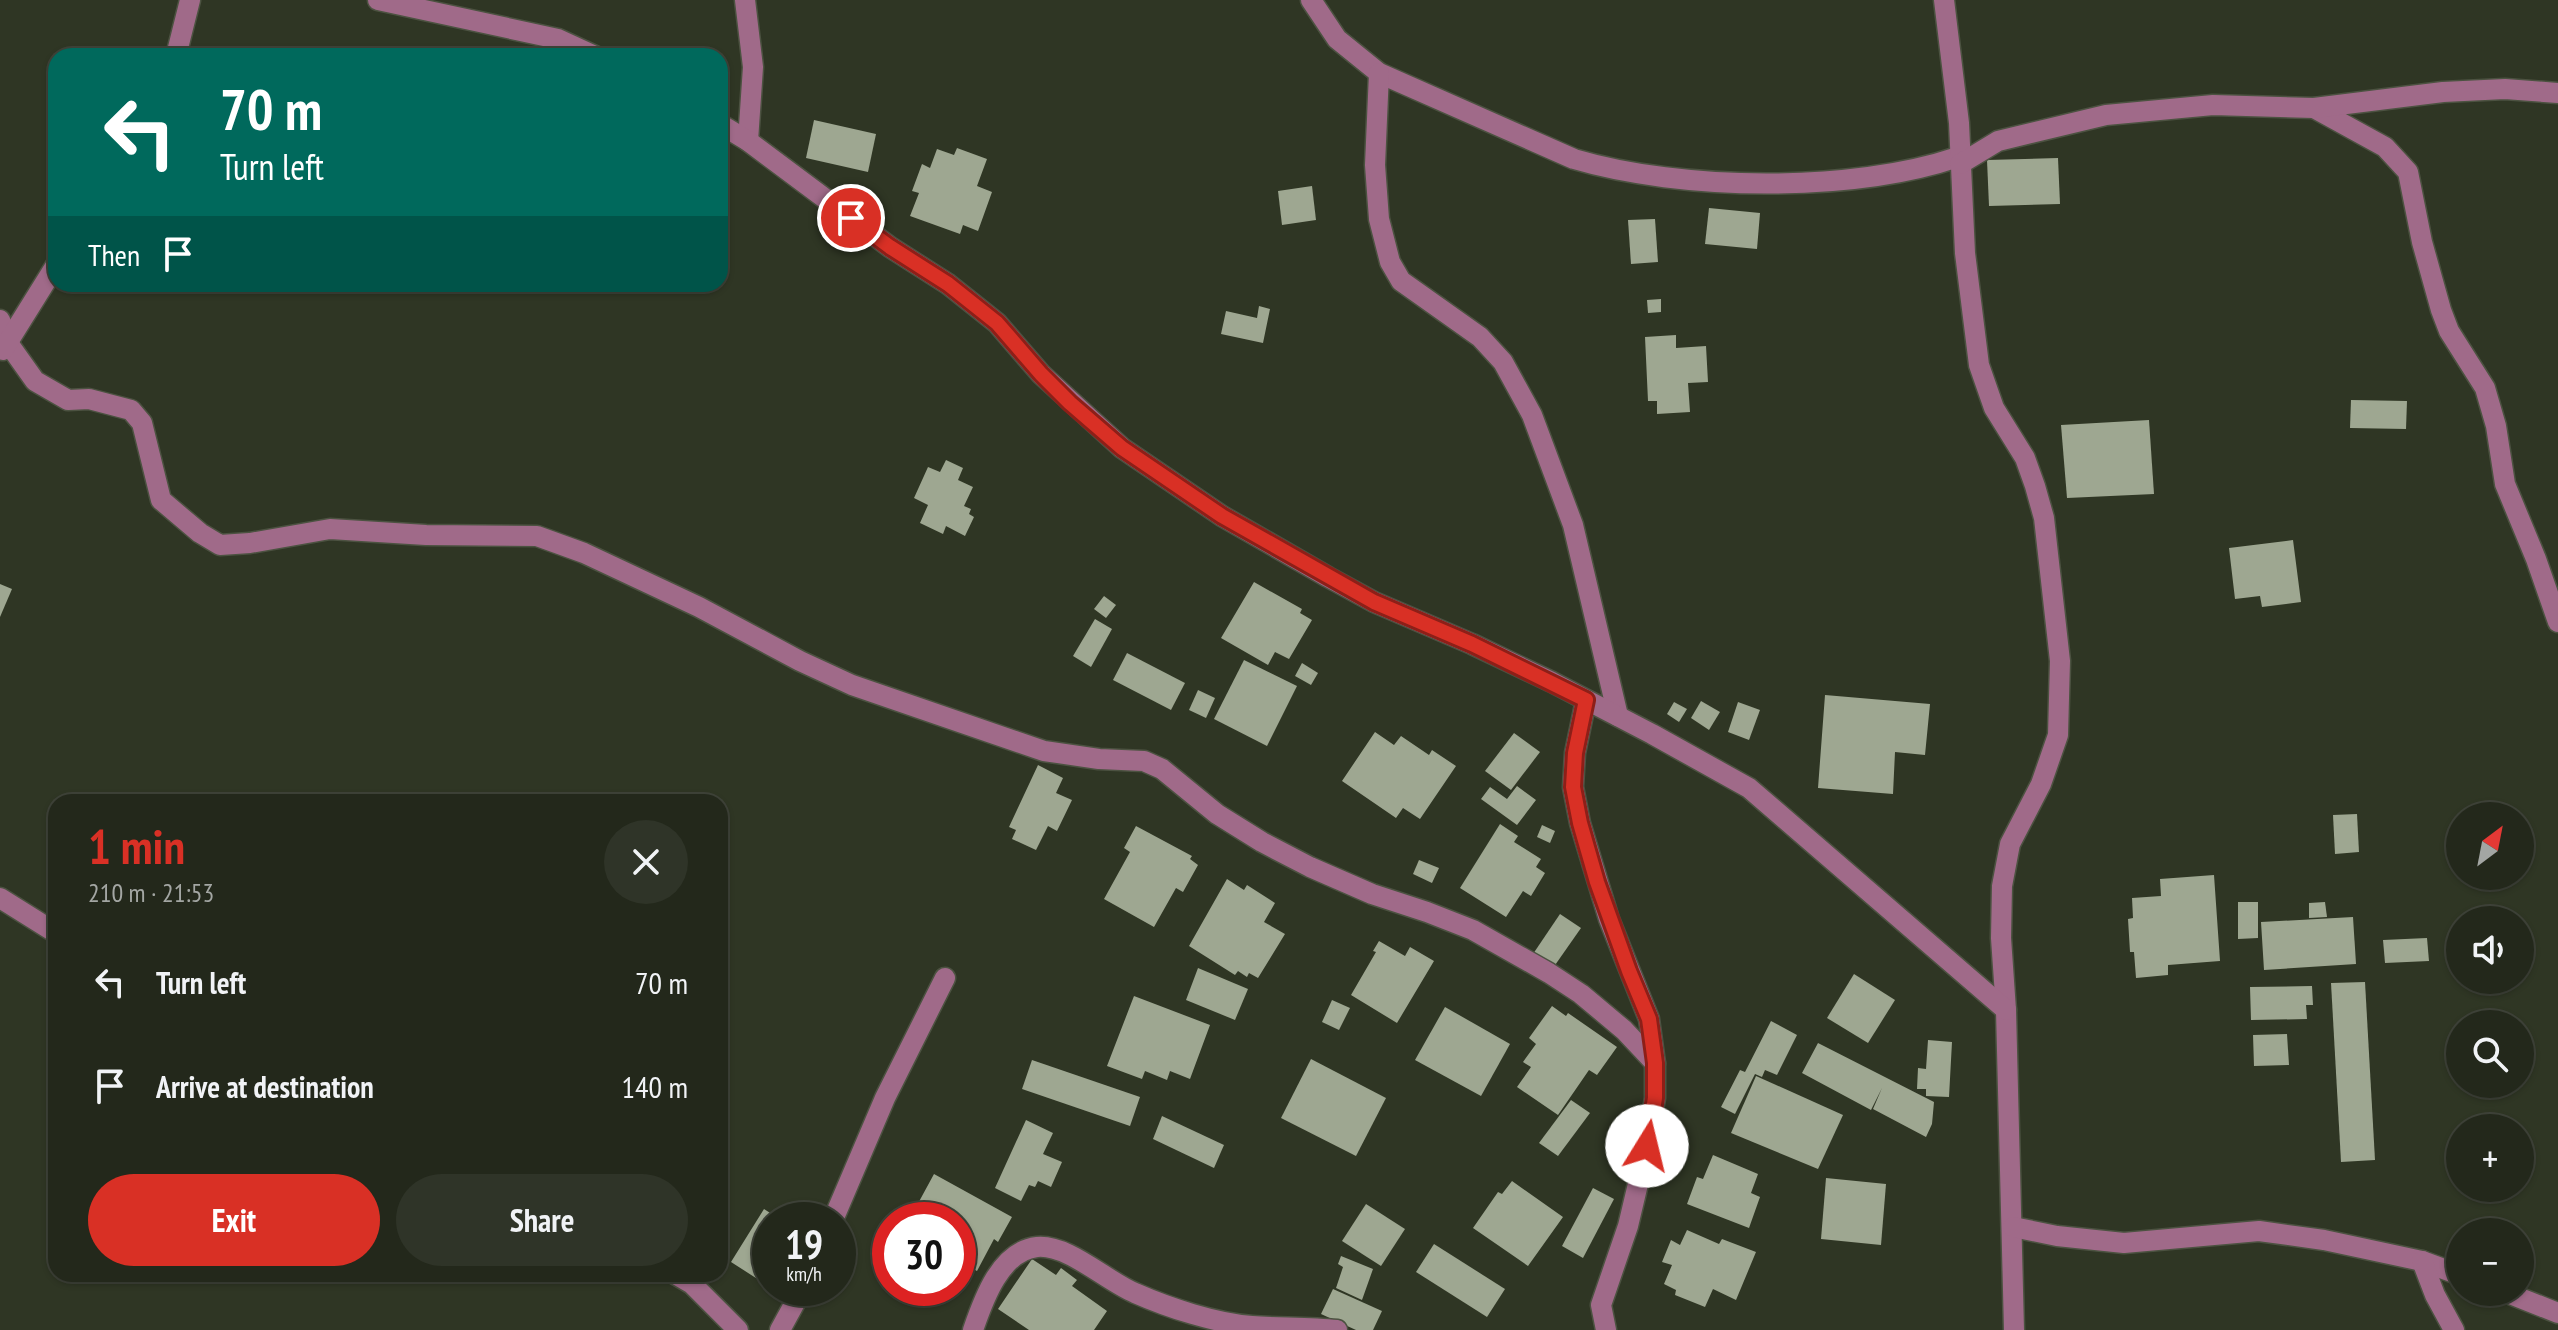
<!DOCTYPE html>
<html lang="en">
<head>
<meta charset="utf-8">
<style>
	body { margin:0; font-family:"PT Sans Narrow",sans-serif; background:#2f3428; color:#f1f3f6; height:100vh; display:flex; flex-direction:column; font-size:30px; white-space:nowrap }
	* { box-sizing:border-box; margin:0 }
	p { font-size:26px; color:#a3a6a3 }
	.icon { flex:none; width:44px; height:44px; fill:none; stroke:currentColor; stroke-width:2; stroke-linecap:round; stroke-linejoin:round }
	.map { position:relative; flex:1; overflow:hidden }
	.drawer { position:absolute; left:48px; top:794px; width:680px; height:488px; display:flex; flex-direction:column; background:#23281b; border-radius:24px; box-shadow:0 2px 6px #0004,0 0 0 2px #40443a }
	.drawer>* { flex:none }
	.banner { position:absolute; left:48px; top:48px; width:680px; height:244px; border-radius:24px; box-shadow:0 2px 6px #0004,0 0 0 2px #40443a; background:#00695c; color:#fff; overflow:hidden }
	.needle { width:52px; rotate:32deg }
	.tools { position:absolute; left:2446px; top:802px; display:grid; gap:16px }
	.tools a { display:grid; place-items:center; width:88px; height:88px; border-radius:50%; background:#23281b; box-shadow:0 2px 6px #0004,0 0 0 2px #40443a; font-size:40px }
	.speed { position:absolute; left:752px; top:1202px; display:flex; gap:16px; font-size:40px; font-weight:700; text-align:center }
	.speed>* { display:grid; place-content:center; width:104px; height:104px; border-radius:50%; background:#23281b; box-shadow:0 2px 6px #0004,0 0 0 2px #40443a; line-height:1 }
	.speed small { font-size:20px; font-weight:400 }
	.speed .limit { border:12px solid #d22; background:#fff; color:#111 }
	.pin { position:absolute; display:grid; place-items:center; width:68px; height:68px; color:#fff; margin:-34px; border:4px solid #fff; border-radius:50%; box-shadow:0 2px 8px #0007 }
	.me { position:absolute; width:88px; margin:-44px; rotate:9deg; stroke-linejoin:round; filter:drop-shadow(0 0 6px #0008) }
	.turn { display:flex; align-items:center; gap:28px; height:168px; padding:0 40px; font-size:36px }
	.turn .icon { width:104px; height:104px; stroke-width:2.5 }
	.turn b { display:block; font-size:56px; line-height:68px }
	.then { display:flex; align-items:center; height:76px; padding:0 40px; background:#0003; gap:16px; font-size:30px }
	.round { display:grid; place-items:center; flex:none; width:84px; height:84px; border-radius:42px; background:#2f3428 }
	.headline { display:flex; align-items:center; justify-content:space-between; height:136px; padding:0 40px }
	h1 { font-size:48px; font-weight:700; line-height:60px; color:#d93025 }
	.cta { display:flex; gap:16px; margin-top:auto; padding:16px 40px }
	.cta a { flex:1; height:92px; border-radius:48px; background:#d93025; color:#fff; font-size:32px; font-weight:700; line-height:92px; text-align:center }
	.cta a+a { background:#2f3428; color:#f1f3f6 }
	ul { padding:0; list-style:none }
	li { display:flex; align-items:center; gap:24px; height:104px; padding:0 40px }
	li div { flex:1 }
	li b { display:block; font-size:30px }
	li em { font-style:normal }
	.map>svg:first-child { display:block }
</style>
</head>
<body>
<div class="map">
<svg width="2558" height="1330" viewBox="0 0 2558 1330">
	<rect width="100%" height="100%" fill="#2f3624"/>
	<g fill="#9ea791">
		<polygon points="814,120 876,134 868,172 806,158"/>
		<polygon points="957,148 987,159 977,186 992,192 978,231 963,225 960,234 910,216 919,193 912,191 922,164 930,168 937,149 954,155"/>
		<polygon points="2058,158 2060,204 1989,206 1987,160"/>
		<polygon points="1312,186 1316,220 1282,225 1278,191"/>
		<polygon points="1709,208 1760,213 1757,249 1705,244"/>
		<polygon points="1655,219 1658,262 1631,264 1628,220"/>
		<polygon points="1661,299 1661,312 1648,313 1647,300"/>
		<polygon points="1259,306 1270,309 1263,343 1221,334 1226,311 1257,318"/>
		<polygon points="1676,335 1676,348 1706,346 1708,382 1688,383 1690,412 1657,414 1657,401 1648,401 1645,337"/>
		<polygon points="2351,400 2407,401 2406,429 2350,428"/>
		<polygon points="2149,420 2154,494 2067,498 2061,425"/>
		<polygon points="946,460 963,468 958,480 973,487 964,506 971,509 969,514 974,517 965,536 946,526 943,534 920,523 928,505 914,498 928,467 940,472"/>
		<polygon points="2293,540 2301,602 2262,607 2260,596 2235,599 2229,548"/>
		<polygon points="1254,582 1302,609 1300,613 1312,620 1289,659 1275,652 1268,665 1221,638"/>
		<polygon points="0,584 12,589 0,617"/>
		<polygon points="1104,596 1116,605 1106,618 1094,609"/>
		<polygon points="1095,619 1112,629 1091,667 1073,656"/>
		<polygon points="1127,653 1185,683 1171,710 1113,680"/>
		<polygon points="1244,660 1297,686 1267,746 1214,719"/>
		<polygon points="1302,663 1318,673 1311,685 1295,676"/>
		<polygon points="1198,690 1215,698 1206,718 1189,710"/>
		<polygon points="1825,695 1930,704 1925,755 1895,752 1893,794 1818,788"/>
		<polygon points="1701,701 1720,712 1709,730 1691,718"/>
		<polygon points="1674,702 1687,709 1679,722 1667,714"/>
		<polygon points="1738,702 1760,710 1749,740 1728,732"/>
		<polygon points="1375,732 1394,745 1401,736 1429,755 1432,750 1456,766 1420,819 1403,808 1396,818 1342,781"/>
		<polygon points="1514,733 1540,752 1511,790 1485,771"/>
		<polygon points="1038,765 1063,778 1056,793 1072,800 1057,831 1048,826 1036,850 1012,839 1016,830 1009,827"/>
		<polygon points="1517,786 1536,800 1517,825 1481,799 1490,787 1507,799"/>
		<polygon points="2357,814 2359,852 2335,854 2333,815"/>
		<polygon points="1500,824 1518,836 1514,842 1541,859 1536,867 1545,873 1531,896 1523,891 1506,917 1460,888"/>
		<polygon points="1542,825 1555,831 1550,843 1537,837"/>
		<polygon points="1136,826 1192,856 1190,859 1198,865 1183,892 1176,888 1154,927 1104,899 1130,852 1124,848"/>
		<polygon points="1419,860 1439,868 1432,883 1413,874"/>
		<polygon points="2214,875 2220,961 2168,965 2168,975 2136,978 2134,952 2130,952 2128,919 2133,918 2132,898 2161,896 2160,879"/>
		<polygon points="1227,879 1244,890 1247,885 1275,903 1264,922 1285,934 1258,978 1249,973 1247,977 1238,971 1235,975 1189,946"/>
		<polygon points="2238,902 2258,902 2258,938 2238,939"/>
		<polygon points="2325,902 2327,917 2309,918 2309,903"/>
		<polygon points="1560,914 1581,928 1553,968 1533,954"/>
		<polygon points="2353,917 2356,964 2264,970 2261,922"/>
		<polygon points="2427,938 2429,961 2385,963 2383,940"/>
		<polygon points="1379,941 1405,956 1410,947 1434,961 1397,1023 1351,995 1376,952 1373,951"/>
		<polygon points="1198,968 1248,989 1235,1020 1186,1000"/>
		<polygon points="1854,974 1895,1000 1868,1043 1827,1018"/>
		<polygon points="2365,982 2375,1160 2341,1162 2331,983"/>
		<polygon points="2312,986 2313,1005 2306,1005 2307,1019 2251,1020 2250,987"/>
		<polygon points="1134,996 1210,1025 1190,1079 1170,1071 1167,1080 1145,1071 1142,1079 1107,1066"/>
		<polygon points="1332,1000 1350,1008 1339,1030 1322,1022"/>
		<polygon points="1552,1006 1566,1016 1568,1013 1617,1047 1597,1075 1589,1070 1558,1115 1517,1087 1531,1067 1523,1062 1536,1044 1529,1038"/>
		<polygon points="1445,1007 1510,1044 1481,1096 1415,1060"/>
		<polygon points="1771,1021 1797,1035 1777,1075 1765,1070 1762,1077 1755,1074 1735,1114 1721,1107 1740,1070 1745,1072"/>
		<polygon points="2287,1034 2289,1065 2254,1066 2253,1035"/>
		<polygon points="1928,1040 1952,1042 1949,1097 1926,1096 1926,1089 1917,1089 1918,1068 1926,1069"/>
		<polygon points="1818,1043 1934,1102 1932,1124 1926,1137 1873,1109 1882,1088 1871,1110 1802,1073"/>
		<polygon points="1311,1059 1386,1098 1356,1156 1281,1118"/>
		<polygon points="1032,1060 1140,1097 1130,1126 1022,1089"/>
		<polygon points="1756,1076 1843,1115 1818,1169 1731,1133"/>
		<polygon points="1571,1100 1590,1113 1558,1156 1539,1143"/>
		<polygon points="1162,1116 1224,1145 1214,1168 1153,1139"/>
		<polygon points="1026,1120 1053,1133 1043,1154 1062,1162 1051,1187 1038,1181 1035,1187 1029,1185 1021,1201 995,1188"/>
		<polygon points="1713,1155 1758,1174 1751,1193 1760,1197 1749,1228 1687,1204 1697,1177 1703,1179"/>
		<polygon points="934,1174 1012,1217 998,1242 994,1239 977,1271 958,1261 958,1220 909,1220"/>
		<polygon points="1826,1178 1886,1184 1881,1245 1821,1239"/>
		<polygon points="1512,1181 1563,1217 1528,1266 1473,1228 1498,1192 1502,1194"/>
		<polygon points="1593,1188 1614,1199 1583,1258 1562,1246"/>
		<polygon points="1366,1204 1405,1229 1381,1266 1342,1241"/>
		<polygon points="764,1209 781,1220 770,1220 770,1287 731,1262"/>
		<polygon points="1687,1230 1719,1244 1722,1239 1756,1252 1736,1300 1713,1289 1705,1307 1675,1295 1676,1290 1664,1284 1672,1265 1662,1262 1671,1240 1680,1245"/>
		<polygon points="1434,1244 1505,1289 1487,1317 1416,1272"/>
		<polygon points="1341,1256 1373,1269 1362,1300 1336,1288 1343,1267 1338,1264"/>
		<polygon points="1032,1259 1056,1275 1061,1268 1077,1280 1072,1286 1107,1311 1094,1330 1029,1330 998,1309"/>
		<polygon points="1333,1289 1382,1311 1373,1330 1356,1330 1321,1314"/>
	</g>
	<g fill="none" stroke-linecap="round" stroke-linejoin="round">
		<g stroke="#4c5241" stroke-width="23">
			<g id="minor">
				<polyline points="378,0 558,39 595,56"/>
				<polyline points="745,0 753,67 748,141"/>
				<path d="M 1311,0 L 1337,39 L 1379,73 L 1574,159 C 1682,191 1852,193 1958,157"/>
				<polyline points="1944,0 1959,123 1965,253 1979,365 1994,408 2025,458 2035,486 2044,518 2060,661 2058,735 2041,784 2010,844 2002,886 2001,938 2006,1010 2014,1330"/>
				<polyline points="176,56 190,0"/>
				<polyline points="1379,73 1375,165 1379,219 1390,262 1401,281 1480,337 1503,362 1532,415 1573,525 1618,716"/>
				<polyline points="2314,108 2385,147 2408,172 2422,242 2441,310 2449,331 2485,388 2496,426 2505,484 2536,559 2558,622"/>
				<polyline points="720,124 748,141 890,247 948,284 997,323 1041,374 1122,448 1222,516 1328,577 1374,602 1472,644 1552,682 1652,734 1749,788 2006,1010"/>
				<polyline points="1960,164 1998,141 2106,115 2213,105 2314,108 2443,92 2505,89 2558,93"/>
				<polyline points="0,320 8,343 35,381 68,400 89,399 131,410 142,423 161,500 200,533 220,545 250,543 330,529 426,535 537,536 584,553 699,607 800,661 852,685 1044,751 1099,759 1144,761 1162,769 1217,814 1262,842 1310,867 1372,894 1427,912 1473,930 1549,973 1581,994 1624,1030 1655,1063"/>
				<polyline points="3,350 56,265"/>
				<polyline points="1586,700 1575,753 1573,787 1580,823 1609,919 1649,1019 1655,1063 1655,1098 1647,1146 1628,1226 1601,1305 1606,1330"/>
				<polyline points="0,898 56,933"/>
				<polyline points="833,1220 885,1098 945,978"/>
				<polyline points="2013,1227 2057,1236 2124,1243 2259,1231 2324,1240 2422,1261 2460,1275"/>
				<polyline points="2422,1261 2435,1295 2454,1330"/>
				<polyline points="675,1274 692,1284 738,1330"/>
				<polyline points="2505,1292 2558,1313"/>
				<polyline points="780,1330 803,1288"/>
				<path d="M 973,1330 C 983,1301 1000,1251 1037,1247 C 1068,1244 1106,1281 1135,1293 C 1169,1308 1215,1323 1252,1326 C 1280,1328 1309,1327 1337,1330"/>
			</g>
		</g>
		<use href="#minor" stroke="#a06a89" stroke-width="20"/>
	</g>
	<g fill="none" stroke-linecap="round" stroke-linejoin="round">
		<g stroke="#8d1f18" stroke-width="20">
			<polyline id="route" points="851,218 890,247 948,284 997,323 1041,374 1070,403 1122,448 1222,516 1374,602 1472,644 1586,700 1575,753 1573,787 1580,823 1597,882 1629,971 1649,1019 1655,1063 1655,1098 1647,1146"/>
		</g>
		<use href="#route" stroke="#d93025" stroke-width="14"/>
	</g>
</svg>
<div class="tools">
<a><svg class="needle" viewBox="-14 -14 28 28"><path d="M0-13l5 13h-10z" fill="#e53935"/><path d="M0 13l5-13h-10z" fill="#a3a6a3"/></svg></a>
<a><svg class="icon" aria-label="sound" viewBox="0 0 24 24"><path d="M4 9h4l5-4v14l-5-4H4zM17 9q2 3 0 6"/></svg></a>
<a><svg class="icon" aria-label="search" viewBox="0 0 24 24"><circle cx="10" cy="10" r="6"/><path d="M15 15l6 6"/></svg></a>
<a>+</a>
<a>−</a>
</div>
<div class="speed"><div>19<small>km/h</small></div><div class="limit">30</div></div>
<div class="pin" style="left:851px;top:218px;background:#d93025"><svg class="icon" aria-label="arrive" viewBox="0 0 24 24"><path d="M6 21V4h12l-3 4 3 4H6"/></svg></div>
<svg class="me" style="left:1647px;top:1146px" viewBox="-20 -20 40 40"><circle r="19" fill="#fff"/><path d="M0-13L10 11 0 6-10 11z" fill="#d93025"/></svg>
<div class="banner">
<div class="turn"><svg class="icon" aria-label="left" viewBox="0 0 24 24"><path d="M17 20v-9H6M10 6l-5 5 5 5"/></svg><div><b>70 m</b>Turn left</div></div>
<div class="then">Then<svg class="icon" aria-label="arrive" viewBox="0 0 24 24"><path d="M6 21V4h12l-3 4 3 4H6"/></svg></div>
</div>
<section class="drawer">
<div class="headline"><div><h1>1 min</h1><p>210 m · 21:53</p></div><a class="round"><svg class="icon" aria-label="close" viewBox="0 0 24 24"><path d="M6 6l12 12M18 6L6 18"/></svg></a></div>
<ul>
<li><svg class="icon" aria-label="left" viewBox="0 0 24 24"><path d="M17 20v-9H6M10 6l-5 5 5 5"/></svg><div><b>Turn left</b></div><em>70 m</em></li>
<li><svg class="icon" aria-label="arrive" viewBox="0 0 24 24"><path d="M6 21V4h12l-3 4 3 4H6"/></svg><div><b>Arrive at destination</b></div><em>140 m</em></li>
</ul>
<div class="cta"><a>Exit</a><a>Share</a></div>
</section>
</div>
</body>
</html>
